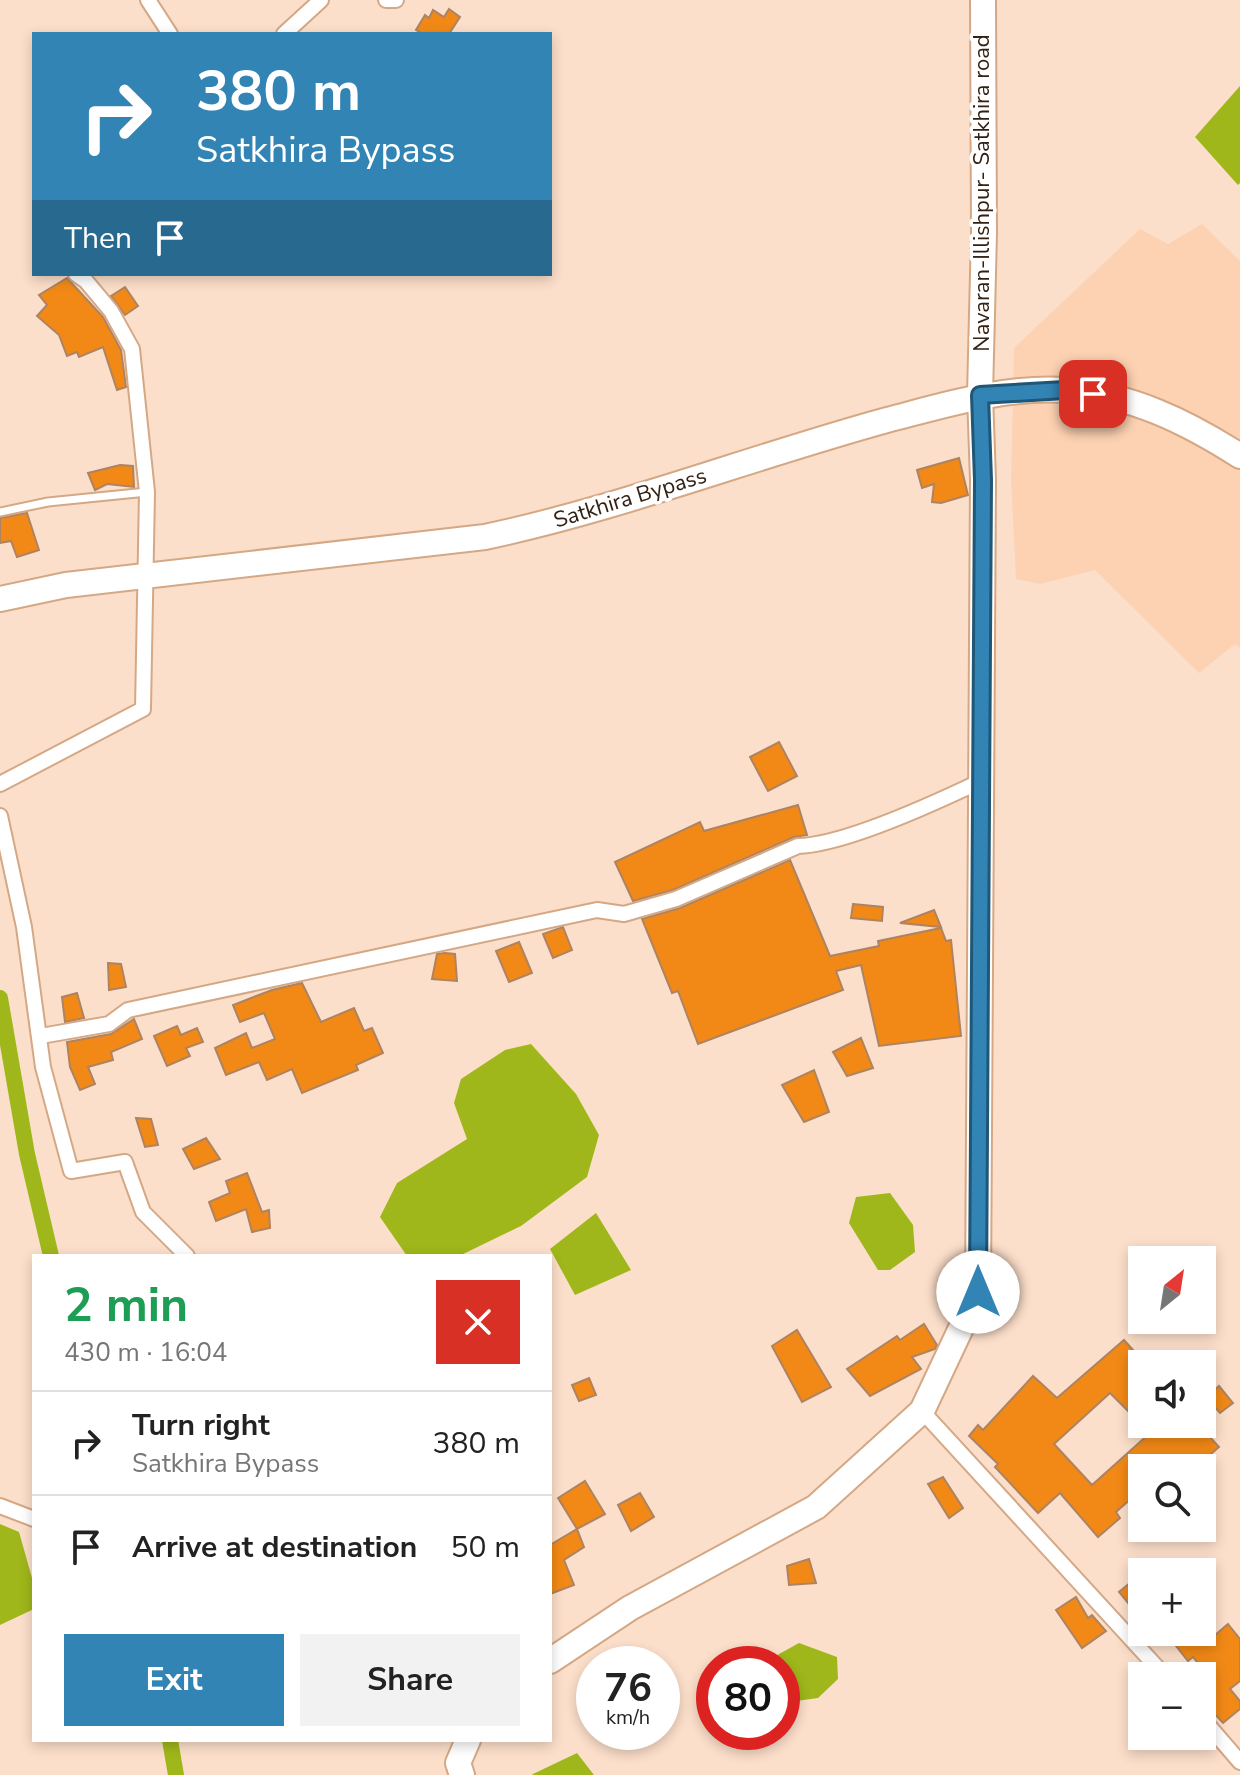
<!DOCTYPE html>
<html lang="en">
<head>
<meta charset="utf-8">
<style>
	body { margin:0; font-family:"Nunito Sans",sans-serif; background:#f2f2f2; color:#222; height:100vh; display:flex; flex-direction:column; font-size:30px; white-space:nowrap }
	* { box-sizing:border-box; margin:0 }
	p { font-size:26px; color:#767676 }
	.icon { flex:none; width:44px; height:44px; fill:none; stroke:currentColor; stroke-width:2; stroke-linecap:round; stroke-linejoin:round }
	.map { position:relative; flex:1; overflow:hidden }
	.details { position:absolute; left:32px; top:1254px; width:520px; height:488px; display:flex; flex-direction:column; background:#fff; border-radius:0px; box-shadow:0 4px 12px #0003 }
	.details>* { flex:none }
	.banner { position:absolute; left:32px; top:32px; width:520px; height:244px; border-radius:0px; box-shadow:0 4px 12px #0003; background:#3284b5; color:#fff; overflow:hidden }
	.needle { width:52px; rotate:30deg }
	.fabs { position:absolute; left:1128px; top:1246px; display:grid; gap:16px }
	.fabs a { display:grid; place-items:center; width:88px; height:88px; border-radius:0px; background:#fff; box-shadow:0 4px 12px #0003; font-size:40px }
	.speed { position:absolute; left:576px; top:1646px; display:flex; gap:16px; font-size:40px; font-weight:700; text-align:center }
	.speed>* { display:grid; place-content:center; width:104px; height:104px; border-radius:50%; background:#fff; box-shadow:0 4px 12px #0003; line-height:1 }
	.speed small { font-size:20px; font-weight:400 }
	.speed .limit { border:12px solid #d22; background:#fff; color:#111 }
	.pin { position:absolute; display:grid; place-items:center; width:68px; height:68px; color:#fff; margin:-34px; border-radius:16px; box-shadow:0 4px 12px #0006 }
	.me { position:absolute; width:88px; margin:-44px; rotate:0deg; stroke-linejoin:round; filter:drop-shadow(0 0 6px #0008) }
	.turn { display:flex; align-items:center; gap:28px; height:168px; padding:0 32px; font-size:36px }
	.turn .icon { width:104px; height:104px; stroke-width:2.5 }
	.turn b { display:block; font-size:56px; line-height:68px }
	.then { display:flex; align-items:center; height:76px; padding:0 32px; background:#0003; gap:16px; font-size:30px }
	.round { display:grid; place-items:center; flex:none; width:84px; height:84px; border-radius:0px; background:#f2f2f2 }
	.headline { display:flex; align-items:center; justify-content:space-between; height:136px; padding:0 32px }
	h1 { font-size:48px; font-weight:700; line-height:60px; color:#1e9e55 }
	.primary-button { display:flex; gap:16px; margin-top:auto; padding:16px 32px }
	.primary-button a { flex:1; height:92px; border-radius:0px; background:#3284b5; color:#fff; font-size:32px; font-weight:700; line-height:92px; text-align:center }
	.primary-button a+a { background:#f2f2f2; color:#222 }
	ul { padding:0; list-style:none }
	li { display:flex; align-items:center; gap:24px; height:104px; padding:0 32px; border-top:2px solid #e0e0e0 }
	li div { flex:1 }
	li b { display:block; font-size:30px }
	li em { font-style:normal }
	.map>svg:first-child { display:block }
</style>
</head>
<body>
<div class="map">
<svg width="1240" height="1775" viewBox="0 0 1240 1775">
	<rect width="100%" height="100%" fill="#fcdfca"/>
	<polygon fill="#fdd2b2" points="1202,224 1240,261 1240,648 1235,644 1199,673 1095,570 1040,584 1016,579 1011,480 1014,348 1140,229 1168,244"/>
	<g fill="#9fb71a">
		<polygon points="1240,86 1240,183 1238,185 1195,137"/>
		<polygon points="531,1044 576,1094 599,1135 587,1177 521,1226 459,1256 407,1256 380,1217 397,1183 467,1139 454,1103 461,1079 505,1050"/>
		<polygon points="890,1193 913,1225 915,1252 890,1270 878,1270 849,1223 856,1197"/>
		<polygon points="596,1213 631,1270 575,1295 550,1249"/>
		<polygon points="0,1524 19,1532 34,1585 34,1609 0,1625"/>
		<polygon points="799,1643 837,1657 838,1679 818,1698 782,1703 782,1664 761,1664"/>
		<polygon points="577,1753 594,1775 532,1775 533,1774"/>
	</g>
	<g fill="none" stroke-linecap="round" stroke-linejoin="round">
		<g stroke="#9fb71a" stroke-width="16">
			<polyline points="0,998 27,1154 51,1256"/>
			<polyline points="170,1740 176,1775"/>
		</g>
	</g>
	<g fill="#f28916" stroke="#ad8361" stroke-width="2" fill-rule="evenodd">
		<polygon points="449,9 460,17 449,34 423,34 416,30 425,15 429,18 433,10 444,17"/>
		<polygon points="67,278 103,317 121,350 126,387 117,390 103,347 79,357 77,352 67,356 59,335 37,316 47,305 39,295"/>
		<polygon points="125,287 138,306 125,315 111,296"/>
		<polygon points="959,458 968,495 941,503 932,502 934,484 922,488 917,470"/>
		<polygon points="120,465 133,466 134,487 107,484 95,490 88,473"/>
		<polygon points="27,513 39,550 17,557 11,541 0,543 0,518"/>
		<polygon points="779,742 797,776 768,791 750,757"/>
		<polygon points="798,805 807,835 794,837 673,890 633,901 615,862 700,822 704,831"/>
		<polygon points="790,860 830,956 879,946 878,941 941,928 946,941 951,940 961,1036 879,1046 861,965 836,971 843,990 698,1044 678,991 672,993 642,919 680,908"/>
		<polygon points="853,904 883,907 882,921 851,918"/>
		<polygon points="934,910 941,927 900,923"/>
		<polygon points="563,927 572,950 553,958 543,934"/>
		<polygon points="519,942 532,973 509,982 496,951"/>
		<polygon points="445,953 455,954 457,981 432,979 437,954"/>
		<polygon points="108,963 121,964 126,987 109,990"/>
		<polygon points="302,983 321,1022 354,1008 364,1031 372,1028 383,1053 356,1065 358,1070 302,1093 292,1069 267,1080 259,1062 226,1075 215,1048 246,1033 252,1048 275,1039 264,1013 240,1022 233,1005 272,990"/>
		<polygon points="77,993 84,1018 65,1022 62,997"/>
		<polygon points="134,1019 142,1039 111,1052 113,1060 88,1067 95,1084 80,1090 70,1067 67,1042 111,1034"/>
		<polygon points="177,1026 181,1035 197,1028 203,1042 186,1048 190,1056 167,1066 154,1036"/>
		<polygon points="861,1038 873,1068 847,1076 833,1052"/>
		<polygon points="814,1070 829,1112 804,1122 782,1085"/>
		<polygon points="136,1118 151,1119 158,1145 145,1147"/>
		<polygon points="206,1138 220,1159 194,1169 183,1149"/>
		<polygon points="247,1173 262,1212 269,1210 270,1228 252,1232 246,1209 216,1221 209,1202 230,1193 226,1181"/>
		<polygon points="924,1324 937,1345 935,1349 912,1357 921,1369 870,1396 847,1369 897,1336 900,1340"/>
		<polygon points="797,1330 831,1387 802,1402 772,1346"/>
		<path d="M 1124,1340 L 1142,1360 L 1142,1424 L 1198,1424 L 1219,1447 L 1195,1468 L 1187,1468 L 1178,1458 L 1166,1468 L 1142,1468 L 1142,1489 L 1116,1512 L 1120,1518 L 1098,1537 L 1060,1493 L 1038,1513 L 995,1467 L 998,1464 L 969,1436 L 978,1425 L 983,1430 L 1033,1376 L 1057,1398 ZM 1110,1393 L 1150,1433 L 1092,1485 L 1054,1444 Z"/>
		<polygon points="589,1378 596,1395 579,1401 572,1385"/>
		<polygon points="1219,1386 1233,1403 1220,1413 1206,1397"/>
		<polygon points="943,1477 963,1508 949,1518 928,1484"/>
		<polygon points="585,1481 605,1514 577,1529 558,1498"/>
		<polygon points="640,1493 654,1517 631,1531 618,1505"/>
		<polygon points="577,1529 584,1547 564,1560 574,1585 550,1594 550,1545"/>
		<polygon points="809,1559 816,1583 789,1585 787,1566"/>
		<polygon points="1142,1573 1142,1620 1119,1592"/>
		<polygon points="1076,1597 1088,1618 1092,1615 1106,1631 1082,1648 1056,1610"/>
		<polygon points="1228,1624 1240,1639 1240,1681 1230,1689 1240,1701 1240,1709 1223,1723 1211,1710 1215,1707 1202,1691 1213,1681 1193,1657 1188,1661 1165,1632 1187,1632 1192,1639 1207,1626 1214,1636"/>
	</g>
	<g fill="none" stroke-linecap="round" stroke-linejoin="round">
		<g stroke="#d5a885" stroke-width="11">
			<polyline id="service" points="0,512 48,502 147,492"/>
		</g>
		<g stroke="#d5a885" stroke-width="18">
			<g id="minor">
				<polyline points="148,0 170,34"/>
				<polyline points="386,0 396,0"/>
				<polyline points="284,34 321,0"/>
				<polyline points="0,784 143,709 147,492 132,349 111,311 86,281 76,274"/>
				<polyline points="0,816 24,927 43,1067 71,1171 125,1162 143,1212 187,1256"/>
				<path d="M 41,1036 L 109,1024 L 128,1010 L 597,910 L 624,914 L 676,899 L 798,846 C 845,845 937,802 981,781"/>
				<polyline points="922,1411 1165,1676"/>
				<polyline points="0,1506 34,1519"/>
				<polyline points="1202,1718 1240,1762"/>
			</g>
		</g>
		<g stroke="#d5a885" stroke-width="28">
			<g id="trunk">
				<path d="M 0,599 L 66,585 L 485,537 C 621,508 752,457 887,420 C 945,405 1005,386 1066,390 C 1130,394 1187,422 1240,456"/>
				<polyline points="550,1661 630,1608 816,1507 922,1411 978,1292 983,480 980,395 984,233 983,0"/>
				<polyline points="462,1775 458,1763 468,1740"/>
			</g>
		</g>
		<use href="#service" stroke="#fff" stroke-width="7"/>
		<use href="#minor" stroke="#fff" stroke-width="14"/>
		<use href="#trunk" stroke="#fff" stroke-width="24"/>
	</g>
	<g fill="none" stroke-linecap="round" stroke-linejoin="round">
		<g stroke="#205676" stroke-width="20">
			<polyline id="route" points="978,1292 983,480 980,395 1065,390 1093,394"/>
		</g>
		<use href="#route" stroke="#3284b5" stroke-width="14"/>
	</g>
	<g text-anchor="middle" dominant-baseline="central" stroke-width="7" stroke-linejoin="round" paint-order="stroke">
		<g font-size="22" fill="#322113" stroke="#fff">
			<text transform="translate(982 193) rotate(-90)">Navaran-Illishpur- Satkhira road</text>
			<text transform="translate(630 498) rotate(-17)">Satkhira Bypass</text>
		</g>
	</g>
</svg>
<div class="fabs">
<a><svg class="needle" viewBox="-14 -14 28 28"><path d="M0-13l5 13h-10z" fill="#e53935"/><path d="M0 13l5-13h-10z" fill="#767676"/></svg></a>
<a><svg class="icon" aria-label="sound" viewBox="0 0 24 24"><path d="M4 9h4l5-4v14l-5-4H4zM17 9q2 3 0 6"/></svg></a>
<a><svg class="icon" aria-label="search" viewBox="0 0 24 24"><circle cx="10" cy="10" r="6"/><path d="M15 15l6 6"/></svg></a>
<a>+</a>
<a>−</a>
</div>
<div class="speed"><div>76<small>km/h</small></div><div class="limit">80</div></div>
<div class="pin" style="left:1093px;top:394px;background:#d93025"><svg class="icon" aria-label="arrive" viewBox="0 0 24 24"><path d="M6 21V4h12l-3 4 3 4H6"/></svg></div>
<svg class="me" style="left:978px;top:1292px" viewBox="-20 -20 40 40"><circle r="19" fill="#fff"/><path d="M0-13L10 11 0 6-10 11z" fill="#3284b5"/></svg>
<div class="banner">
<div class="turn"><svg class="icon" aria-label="right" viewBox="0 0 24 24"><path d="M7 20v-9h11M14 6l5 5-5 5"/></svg><div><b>380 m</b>Satkhira Bypass</div></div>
<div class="then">Then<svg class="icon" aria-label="arrive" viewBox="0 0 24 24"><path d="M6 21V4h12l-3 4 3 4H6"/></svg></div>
</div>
<section class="details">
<div class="headline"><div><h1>2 min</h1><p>430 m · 16:04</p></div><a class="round" style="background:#d93025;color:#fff"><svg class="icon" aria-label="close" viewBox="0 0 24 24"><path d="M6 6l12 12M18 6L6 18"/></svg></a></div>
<ul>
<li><svg class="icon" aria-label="right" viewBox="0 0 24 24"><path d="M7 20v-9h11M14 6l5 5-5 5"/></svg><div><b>Turn right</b><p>Satkhira Bypass</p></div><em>380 m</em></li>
<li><svg class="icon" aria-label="arrive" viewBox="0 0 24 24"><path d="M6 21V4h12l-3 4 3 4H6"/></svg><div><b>Arrive at destination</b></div><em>50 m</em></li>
</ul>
<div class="primary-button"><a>Exit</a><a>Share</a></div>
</section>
</div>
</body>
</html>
